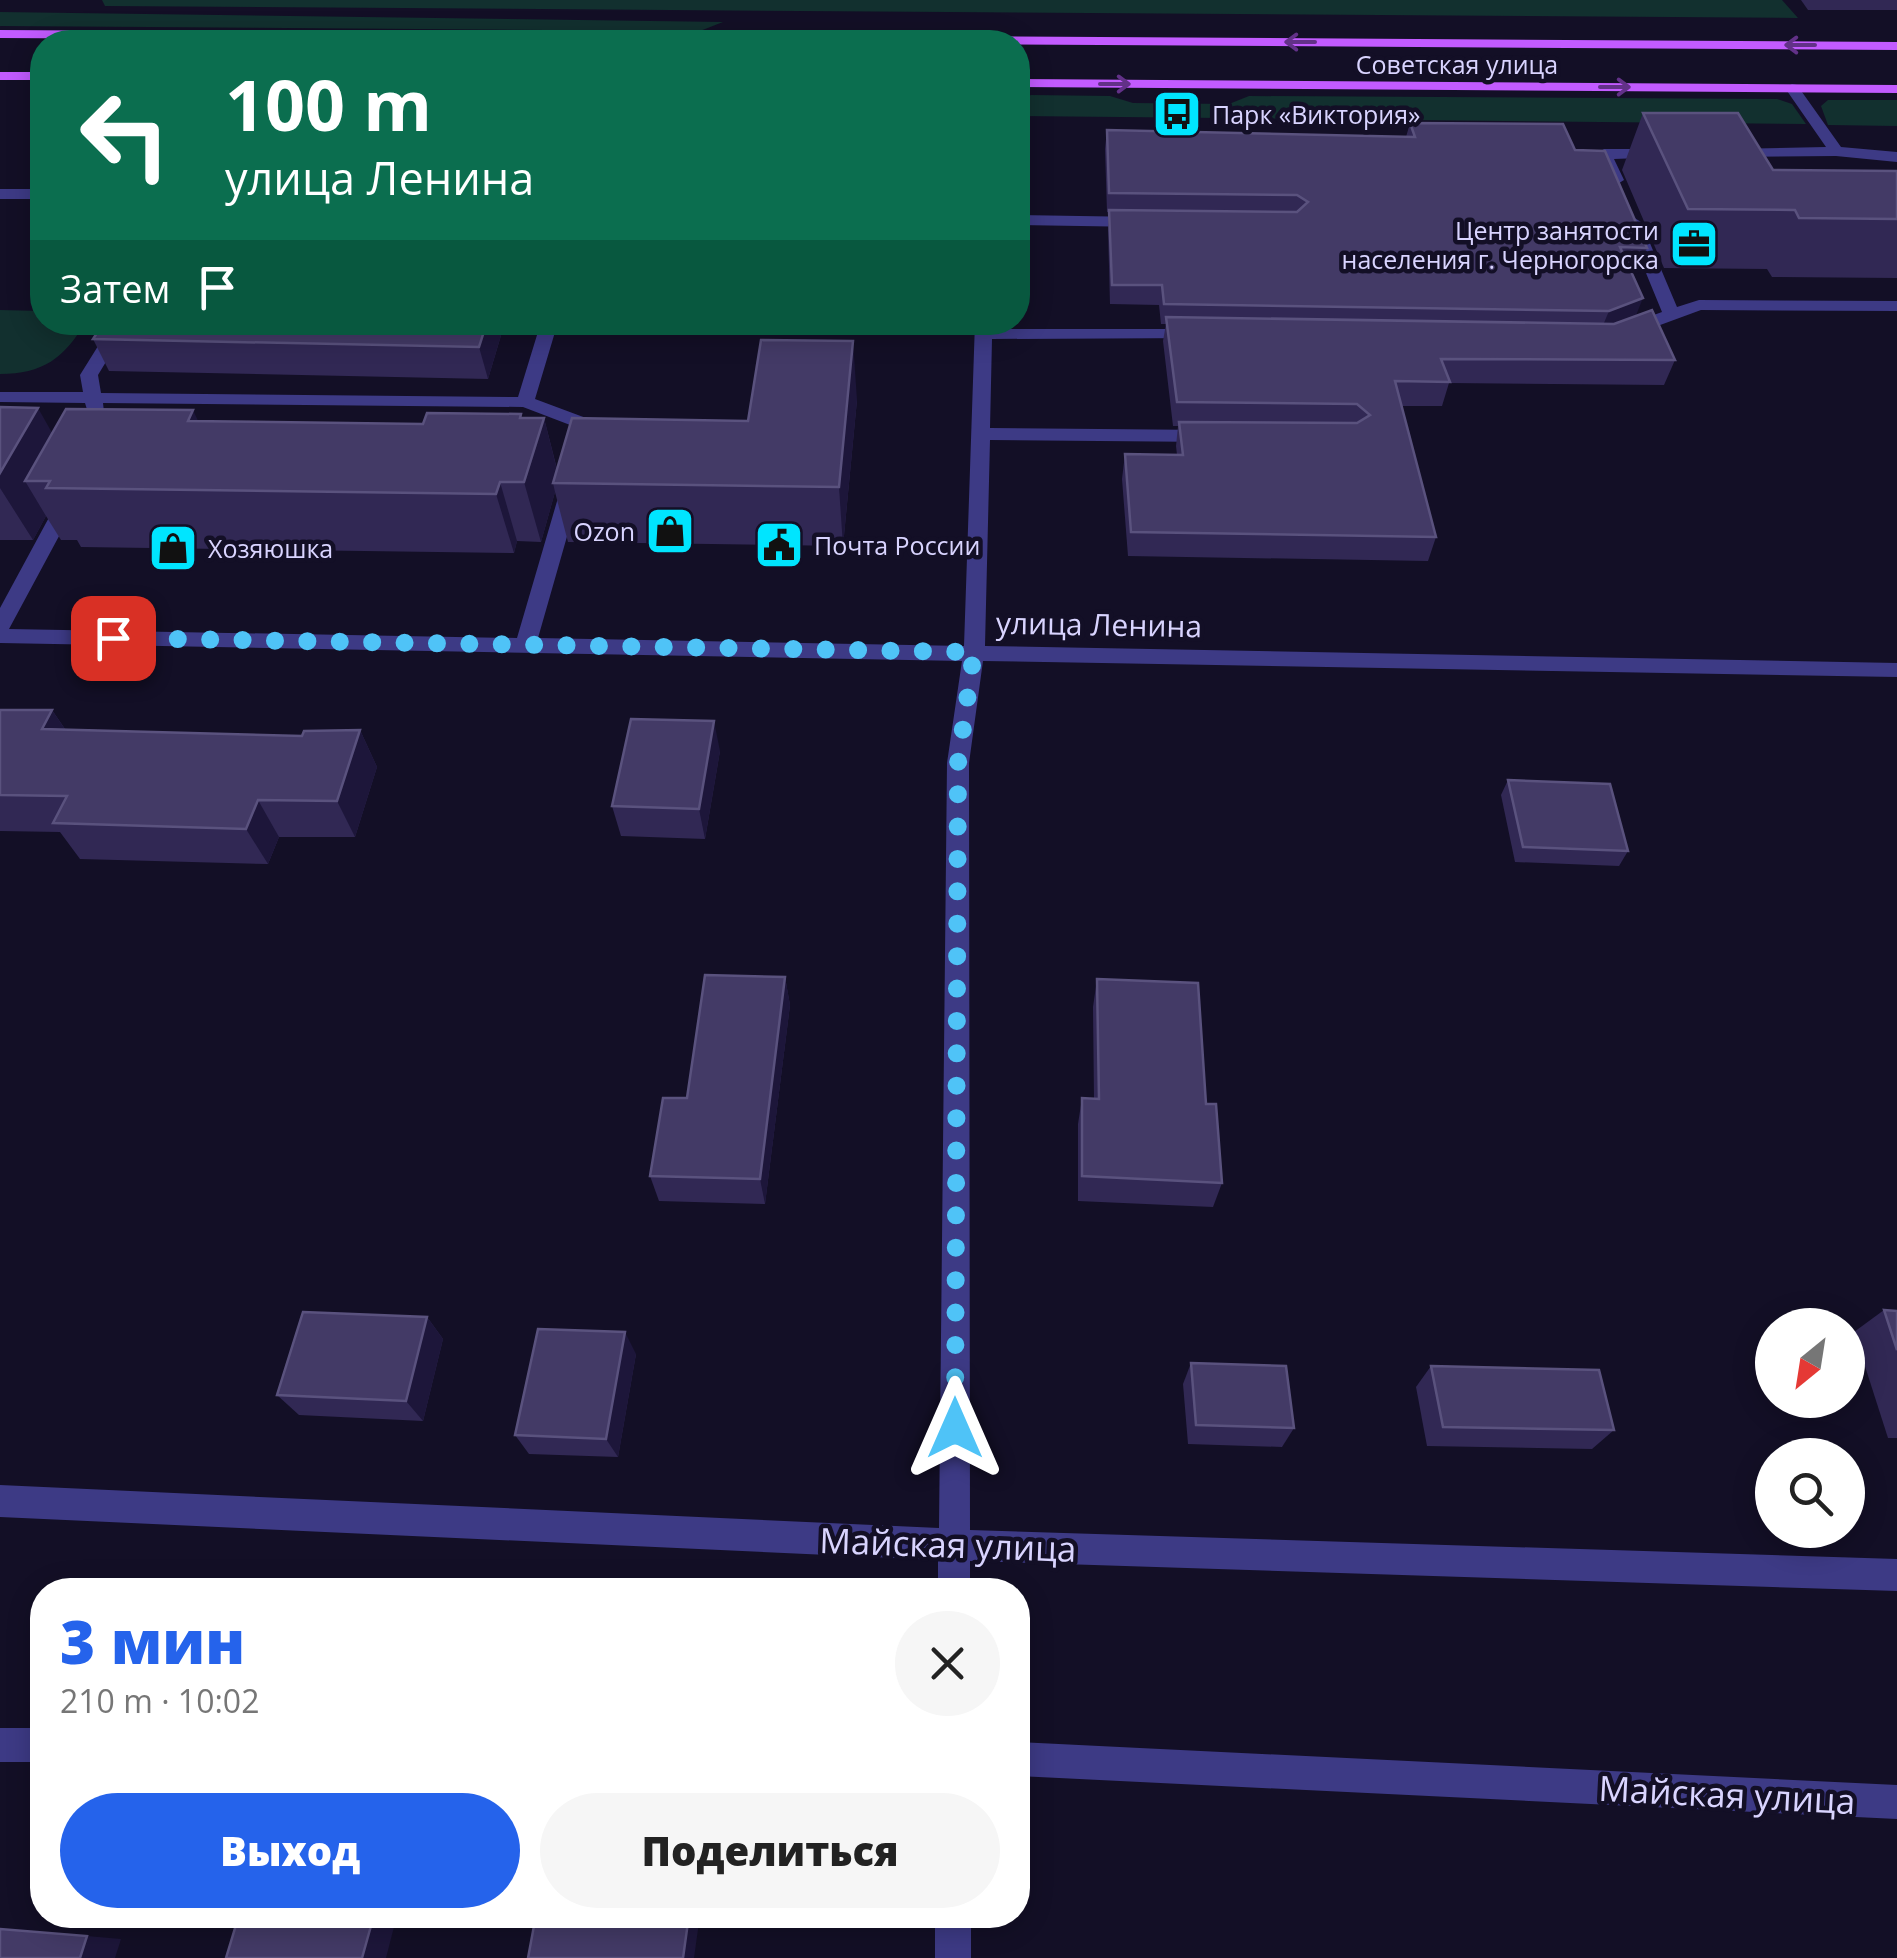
<!DOCTYPE html>
<html lang="ru">
<head>
<meta charset="utf-8">
<style>
	body { margin:0; font-family:"Open Sans",sans-serif; background:#f6f6f6; color:#222; height:100vh; display:flex; flex-direction:column; font-size:38px; white-space:nowrap }
	* { box-sizing:border-box; margin:0 }
	p { font-size:32px; color:#767676 }
	.icon { flex:none; width:55px; height:55px; fill:none; stroke:currentColor; stroke-width:2; stroke-linecap:round; stroke-linejoin:round }
	.map { position:relative; flex:1; overflow:hidden }
	.drawer { position:absolute; left:30px; top:1578px; width:1000px; height:350px; display:flex; flex-direction:column; background:#fff; border-radius:40px; box-shadow:0 5px 25px #0003 }
	.drawer>* { flex:none }
	.hud { position:absolute; left:30px; top:30px; width:1000px; height:305px; border-radius:40px; box-shadow:0 5px 25px #0003; background:#0b6e4f; color:#fff; overflow:hidden }
	.needle { width:65px; rotate:210deg }
	.tools { position:absolute; left:1755px; top:1308px; display:grid; gap:20px }
	.tools a { display:grid; place-items:center; width:110px; height:110px; border-radius:50%; background:#fff; box-shadow:0 5px 25px #0003; font-size:50px }
	.pin { position:absolute; display:grid; place-items:center; width:85px; height:85px; color:#fff; margin:-42px; border-radius:20px; box-shadow:0 5px 15px #0006 }
	.me { position:absolute; width:110px; margin:-55px; rotate:0deg; stroke-linejoin:round; filter:drop-shadow(0 0 8px #0008) }
	.turn { display:flex; align-items:center; gap:35px; height:210px; padding:0 30px; font-size:45px }
	.turn .icon { width:130px; height:130px; stroke-width:2.5 }
	.turn b { display:block; font-size:70px; line-height:85px }
	.then { display:flex; align-items:center; height:95px; padding:0 30px; background:#0003; gap:20px; font-size:38px }
	.round { display:grid; place-items:center; flex:none; width:105px; height:105px; border-radius:52px; background:#f6f6f6 }
	.head { display:flex; align-items:center; justify-content:space-between; height:170px; padding:0 30px }
	h1 { font-size:60px; font-weight:800; line-height:75px; color:#2563eb }
	.action { display:flex; gap:20px; margin-top:auto; padding:20px 30px }
	.action a { flex:1; height:115px; border-radius:60px; background:#2563eb; color:#fff; font-size:40px; font-weight:800; line-height:115px; text-align:center }
	.action a+a { background:#f6f6f6; color:#222 }
	.map>svg:first-child { display:block }
</style>
</head>
<body>
<div class="map">
<svg width="1897" height="1958" viewBox="0 0 1897 1958">
	<rect width="100%" height="100%" fill="#130f26"/>
	<g fill="#12302f">
		<polygon points="102,0 1782,0 1798,18 105,6"/>
		<polygon points="0,12 723,22 700,31 0,26"/>
		<polygon points="1031,95 1110,96 1133,103 1229,104 1249,96 1777,99 1792,104 1806,124 1018,116 1018,100"/>
		<polygon points="1828,100 1897,100 1897,126 1828,125 1821,106"/>
		<path d="M 0,310 L 42,311 L 42,322 L 85,323 C 64,358 43,374 0,374 Z"/>
	</g>
	<g fill="none" stroke-linecap="round" stroke-linejoin="round">
		<g fill="#3d3a85" fill-rule="evenodd">
			<polygon points="1792,84 1797,85 1841,147 1897,152 1897,162 1836,156 1726,157 1723,154 1731,149 1826,147 1785,88"/>
			<polygon points="1661,149 1669,154 1666,157 1614,159 1624,180 1616,185 1608,180 1596,154 1604,149"/>
			<rect x="0" y="189" width="42" height="10"/>
			<polygon points="1018,215 1142,217 1150,222 1142,227 1018,225"/>
			<polygon points="1633,217 1641,222 1677,307 1699,300 1897,301 1897,311 1701,310 1633,335 1621,335 1621,327 1662,312 1625,222"/>
			<polygon points="113,322 130,322 98,375 101,393 518,397 541,322 558,322 535,399 594,421 597,425 592,442 578,442 578,428 523,407 103,403 104,412 95,417 89,416 85,403 0,402 0,392 83,392 80,375"/>
			<polygon points="975,322 993,322 992,329 1205,329 1208,333 1199,338 992,339 990,428 1211,430 1220,436 1211,442 990,440 985,646 1897,663 1897,677 983,661 969,763 970,1530 1897,1559 1897,1591 970,1561 970,1590 938,1590 938,1560 0,1517 0,1485 939,1528 947,763 962,661 0,643 0,608 59,499 69,493 79,499 9,629 517,638 560,491 570,485 580,491 538,638 964,646"/>
			<rect x="0" y="1728" width="42" height="34"/>
			<polygon points="1018,1742 1897,1785 1897,1819 1018,1776"/>
			<rect x="935" y="1915" width="36" height="43"/>
		</g>
		<g fill="#c25bff" fill-rule="evenodd">
			<polygon points="0,30 1897,42 1897,50 0,38"/>
			<rect x="0" y="72" width="42" height="8"/>
			<polygon points="1018,79 1897,85 1897,93 1018,87"/>
		</g>
	</g>
	<g fill="#312854">
		<polygon points="1801,0 1897,0 1897,10 1808,10"/>
		<polygon points="1643,113 1773,170 1897,171 1897,278 1772,277 1767,269 1664,268 1622,170"/>
		<polygon points="1410,123 1575,150 1647,248 1639,267 1628,267 1636,316 1675,360 1664,385 1449,383 1442,406 1402,406 1436,537 1428,561 1128,556 1122,479 1125,454 1177,455 1176,446 1178,426 1173,426 1163,341 1166,324 1161,324 1159,305 1110,304 1108,230 1109,212 1107,212 1105,149 1107,130 1406,137"/>
		<polygon points="505,322 488,379 109,371 93,339"/>
		<polygon points="857,400 843,546 568,542 555,492 541,542 517,541 514,553 81,547 77,540 61,540 46,516 33,540 0,540 0,407 52,433 198,421 423,424 521,414 522,418 544,418 557,469 748,421"/>
		<polygon points="0,710 52,710 65,729 302,736 360,730 377,767 355,837 279,837 268,864 80,859 60,832 0,831"/>
		<polygon points="720,751 705,839 621,836 612,806"/>
		<polygon points="1508,780 1628,851 1619,866 1515,862 1501,795"/>
		<polygon points="785,977 790,1005 765,1204 659,1201 650,1176 687,1098"/>
		<polygon points="1097,979 1206,1104 1222,1183 1213,1207 1078,1201 1078,1124 1082,1098 1094,1099 1093,1007"/>
		<polygon points="1884,1310 1897,1311 1897,1438 1888,1438 1854,1332"/>
		<polygon points="427,1317 443,1339 423,1421 299,1415 277,1395"/>
		<polygon points="636,1354 618,1457 529,1454 515,1435"/>
		<polygon points="1191,1363 1294,1428 1282,1447 1188,1444 1183,1384"/>
		<polygon points="1431,1366 1614,1430 1592,1449 1427,1446 1416,1387"/>
	</g>
	<g fill="#1d163a">
		<polygon points="1643,298 1635,318 1601,330 1609,311"/>
		<polygon points="487,322 505,322 488,379 479,347"/>
		<polygon points="853,341 857,400 843,546 839,487"/>
		<polygon points="38,408 72,468 50,481 25,481 46,516 33,540 0,488 0,473"/>
		<polygon points="193,410 221,470 188,421"/>
		<polygon points="521,414 532,456 544,418 559,478 553,483 555,492 541,542 524,482 520,418"/>
		<polygon points="500,482 517,541 514,553 496,494"/>
		<polygon points="52,710 77,747 42,729"/>
		<polygon points="714,721 720,751 705,839 699,809"/>
		<polygon points="360,730 377,767 355,837 337,801"/>
		<polygon points="258,800 279,837 268,864 246,829"/>
		<polygon points="785,977 790,1005 765,1204 760,1179"/>
		<polygon points="427,1317 443,1339 423,1421 406,1401"/>
		<polygon points="625,1332 636,1354 618,1457 606,1439"/>
		<polygon points="374,1915 397,1915 386,1958 362,1958"/>
		<polygon points="689,1915 700,1915 694,1958 683,1958"/>
		<polygon points="87,1936 121,1939 115,1958 80,1958"/>
	</g>
	<g fill="#433a66" stroke="#5a527e" stroke-width="2.5">
		<polygon points="1643,113 1738,113 1773,170 1897,171 1897,219 1799,218 1795,210 1688,209"/>
		<polygon points="1410,123 1563,124 1575,150 1605,151 1647,248 1620,247 1643,298 1609,311 1164,304 1162,285 1112,285 1109,210 1297,212 1308,202 1297,195 1109,193 1107,130 1415,137"/>
		<polygon points="1652,310 1675,360 1441,359 1450,382 1395,381 1436,537 1131,532 1125,454 1183,455 1179,422 1357,423 1370,415 1357,404 1177,402 1166,317 1614,324"/>
		<polygon points="104,322 487,322 479,347 93,339"/>
		<polygon points="761,340 853,341 839,487 553,483 572,418 748,421"/>
		<polygon points="0,407 38,408 0,473"/>
		<polygon points="66,409 193,410 188,421 423,424 427,413 521,414 520,418 544,418 524,482 500,482 496,494 46,488 50,481 25,481"/>
		<polygon points="0,710 52,710 42,729 302,736 304,731 360,730 337,801 258,800 246,829 53,823 67,796 0,795"/>
		<polygon points="631,719 714,721 699,809 612,806"/>
		<polygon points="1508,780 1610,784 1628,851 1523,847"/>
		<polygon points="705,975 785,977 760,1179 650,1176 663,1098 687,1098"/>
		<polygon points="1097,979 1198,983 1206,1104 1216,1104 1222,1183 1082,1176 1082,1098 1099,1099"/>
		<polygon points="1884,1310 1897,1311 1897,1350"/>
		<polygon points="303,1312 427,1317 406,1401 277,1395"/>
		<polygon points="538,1329 625,1332 606,1439 515,1435"/>
		<polygon points="1191,1363 1286,1366 1294,1428 1196,1425"/>
		<polygon points="1431,1366 1599,1370 1614,1430 1443,1427"/>
		<polygon points="239,1915 374,1915 362,1958 226,1958"/>
		<polygon points="536,1915 689,1915 683,1958 528,1958"/>
		<polygon points="0,1929 87,1936 80,1958 0,1958"/>
	</g>
	<defs><path id="oneway-shaft" d="M-6 0H5M1.5-3L5.5 0L1.5 3" fill="none" stroke-width="1.6" stroke-linecap="round" stroke-linejoin="round" transform="scale(2.5)"/></defs>
	<g stroke="#623188">
		<use href="#oneway-shaft" transform="translate(1300 42) rotate(-180)"/>
		<use href="#oneway-shaft" transform="translate(1800 45) rotate(-180)"/>
		<use href="#oneway-shaft" transform="translate(1115 84)"/>
		<use href="#oneway-shaft" transform="translate(1615 87)"/>
	</g>
	<g fill="none" stroke-linecap="round" stroke-linejoin="round">
		<polyline stroke="#4fc3f7" stroke-width="18" stroke-dasharray="0 32.4" points="113,638 974,652 958,763 955,1428"/>
	</g>
	<defs>
		<g id="bus-square" transform="scale(2.5)"><rect x="-9" y="-9" width="18" height="18" rx="4" fill="#00e5ff" stroke="#130f26"/><path d="M-5-6H5V4H4V6H2V4H-2V6H-4V4H-5ZM-3.5-4V0h7V-4ZM-3.5 1.2v1.5H-2V1.2ZM2 1.2v1.5H3.5V1.2Z" fill="#111"/></g>
		<g id="office-square" transform="scale(2.5)"><rect x="-9" y="-9" width="18" height="18" rx="4" fill="#00e5ff" stroke="#130f26"/><path d="M-6-3h4V-5.5h4V-3h4V5H-6ZM-1-4.5V-3h2v-1.5ZM-6 0V1H6V0Z" fill="#111"/></g>
		<g id="shop-square" transform="scale(2.5)"><rect x="-9" y="-9" width="18" height="18" rx="4" fill="#00e5ff" stroke="#130f26"/><path d="M-5-2.5h2.3a2.7 3.5 0 0 1 5.4 0H5L5.5 6h-11ZM-1.5-2.5h3a1.5 2.3 0 0 0-3 0Z" fill="#111"/></g>
		<g id="civic-square" transform="scale(2.5)"><rect x="-9" y="-9" width="18" height="18" rx="4" fill="#00e5ff" stroke="#130f26"/><path d="M-.6-6.5H3V-4.5H.6V-3L4-1V1h2V6H-6V1h2V-1L-.6-3ZM-1.2 2.5V6h2.4V2.5Z" fill="#111"/></g>
	</defs>
	<g fill-rule="evenodd">
		<use href="#bus-square" x="1177" y="114"/>
		<use href="#office-square" x="1694" y="244"/>
		<use href="#shop-square" x="670" y="531"/>
		<use href="#civic-square" x="779" y="545"/>
		<use href="#shop-square" x="173" y="548"/>
	</g>
	<g text-anchor="middle" dominant-baseline="central" stroke-width="9" stroke-linejoin="round" paint-order="stroke">
		<g font-size="25" fill="#d9d4ff" stroke="#130f26">
			<text x="1457" y="64">Советская улица</text>
		</g>
		<g font-size="25" fill="#d9d4ff" stroke="#130f26" text-anchor="start">
			<text x="1212" y="114">Парк «Виктория»</text>
			<text x="1659" y="230" text-anchor="end">Центр занятости<tspan x="1659" dy="29">населения г. Черногорска</tspan></text>
			<text x="635" y="531" text-anchor="end">Ozon</text>
			<text x="814" y="545">Почта России</text>
			<text x="208" y="548">Хозяюшка</text>
		</g>
		<g font-size="30" fill="#d9d4ff" stroke="#130f26">
			<text transform="translate(1099 624) rotate(1)">улица Ленина</text>
		</g>
		<g font-size="35" fill="#d9d4ff" stroke="#130f26">
			<text transform="translate(948 1544) rotate(2)">Майская улица</text>
			<text transform="translate(1727 1794) rotate(3)">Майская улица</text>
		</g>
	</g>
</svg>
<div class="tools">
<a><svg class="needle" viewBox="-14 -14 28 28"><path d="M0-13l5 13h-10z" fill="#e53935"/><path d="M0 13l5-13h-10z" fill="#767676"/></svg></a>
<a><svg class="icon" aria-label="search" viewBox="0 0 24 24"><circle cx="10" cy="10" r="6"/><path d="M15 15l6 6"/></svg></a>
</div>
<div class="pin" style="left:113px;top:638px;background:#d93025"><svg class="icon" aria-label="arrive" viewBox="0 0 24 24"><path d="M6 21V4h12l-3 4 3 4H6"/></svg></div>
<svg class="me" style="left:955px;top:1428px" viewBox="-20 -20 40 40"><path d="M0-17L14 15 0 8-14 15z" fill="#4fc3f7" stroke="#fff" stroke-width="4"/></svg>
<div class="hud">
<div class="turn"><svg class="icon" aria-label="left" viewBox="0 0 24 24"><path d="M17 20v-9H6M10 6l-5 5 5 5"/></svg><div><b>100 m</b>улица Ленина</div></div>
<div class="then">Затем<svg class="icon" aria-label="arrive" viewBox="0 0 24 24"><path d="M6 21V4h12l-3 4 3 4H6"/></svg></div>
</div>
<section class="drawer">
<div class="head"><div><h1>3 мин</h1><p>210 m · 10:02</p></div><a class="round"><svg class="icon" aria-label="close" viewBox="0 0 24 24"><path d="M6 6l12 12M18 6L6 18"/></svg></a></div>
<div class="action"><a>Выход</a><a>Поделиться</a></div>
</section>
</div>
</body>
</html>
